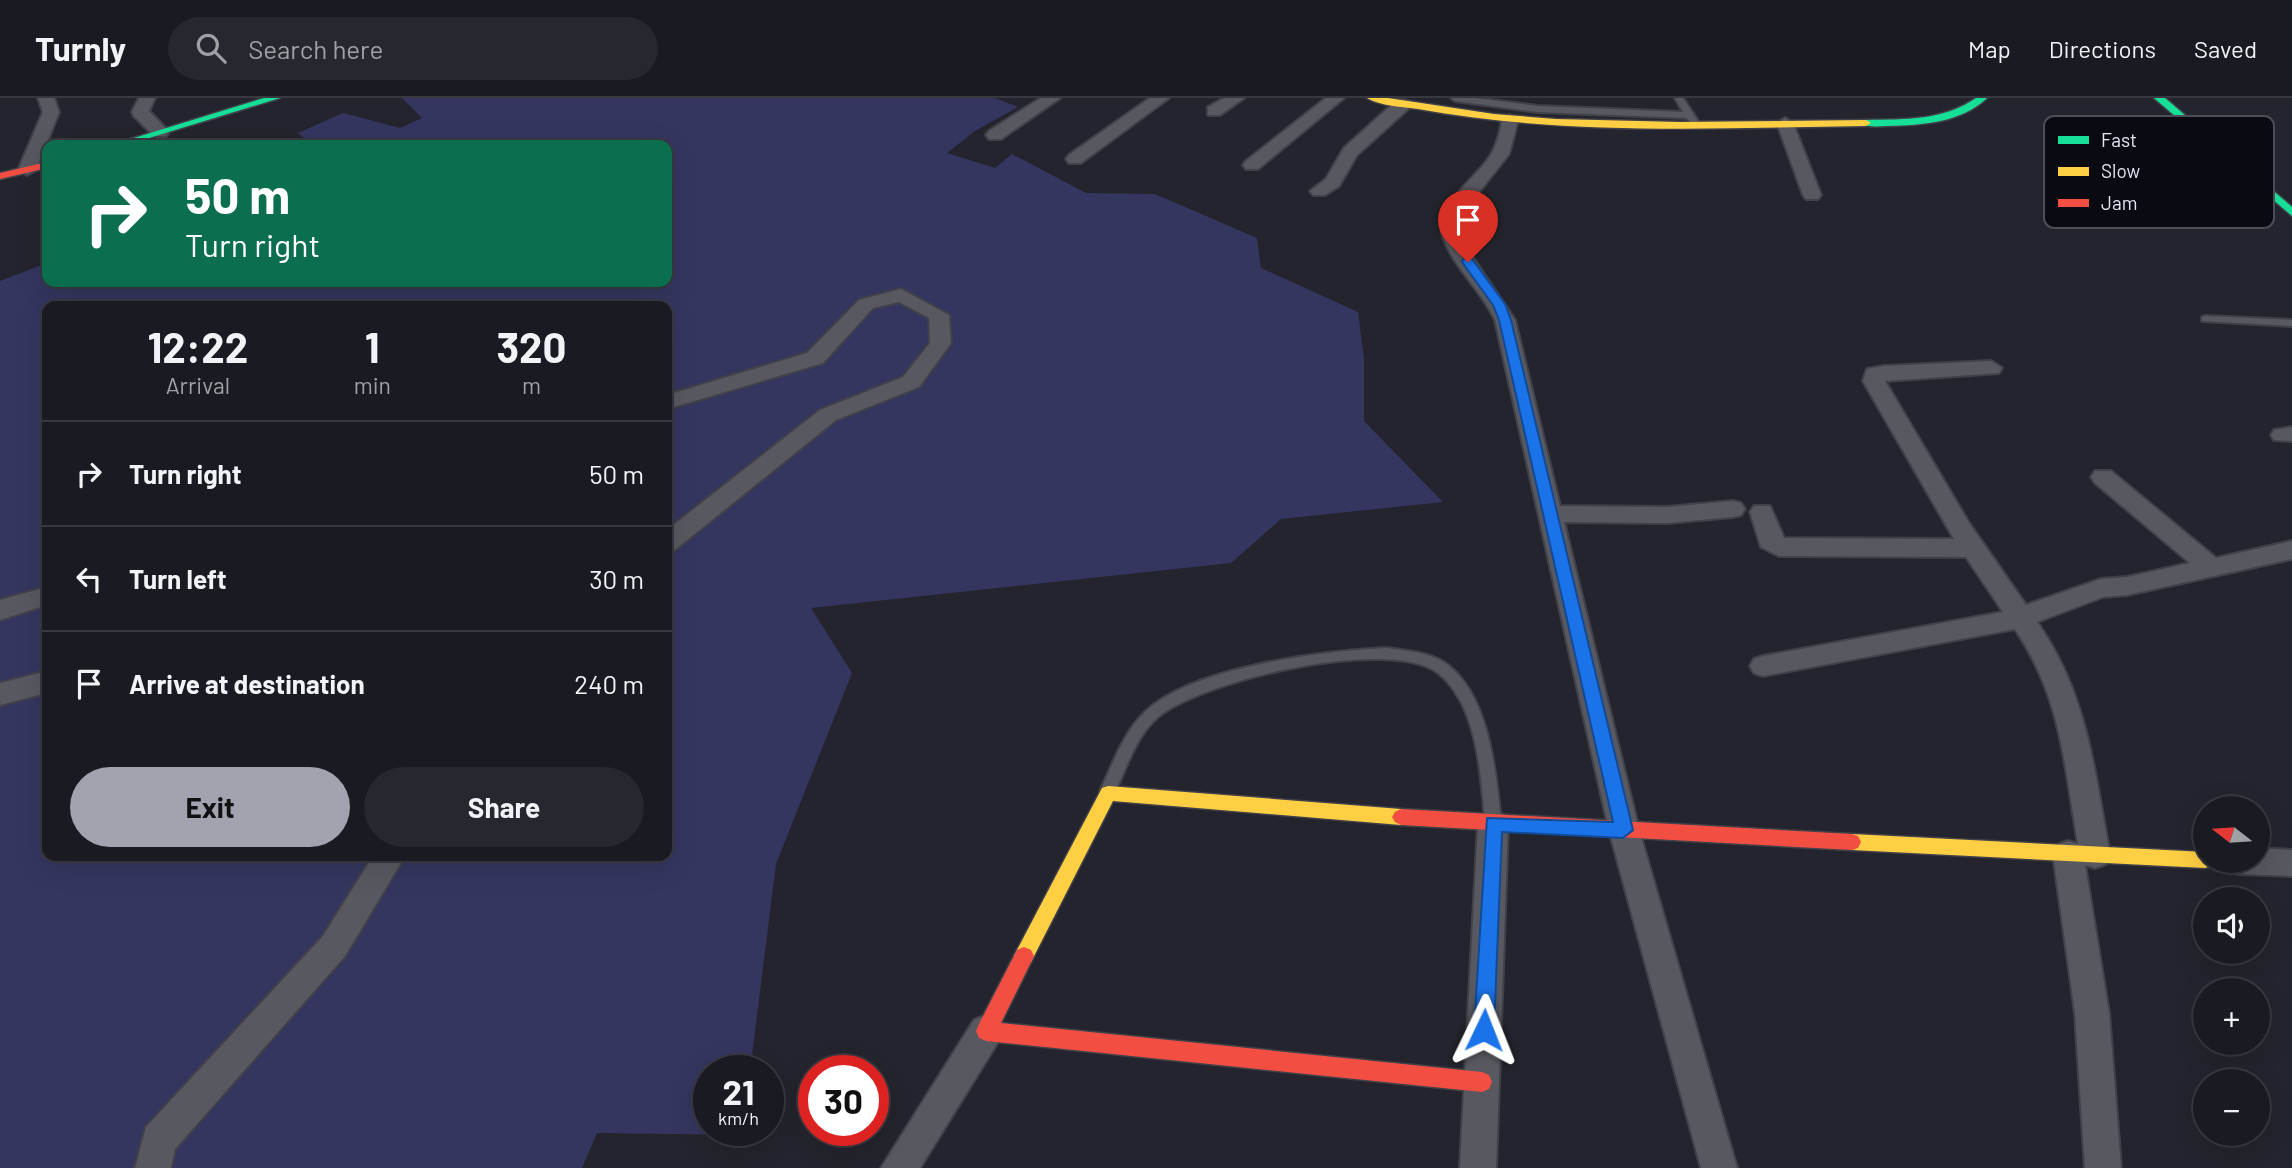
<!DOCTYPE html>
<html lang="en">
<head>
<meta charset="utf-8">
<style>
	body { margin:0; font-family:Barlow,sans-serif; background:#27282f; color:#f1f3f6; height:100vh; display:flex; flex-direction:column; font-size:26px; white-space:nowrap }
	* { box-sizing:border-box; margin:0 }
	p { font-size:23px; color:#9fa1a5 }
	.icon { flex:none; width:38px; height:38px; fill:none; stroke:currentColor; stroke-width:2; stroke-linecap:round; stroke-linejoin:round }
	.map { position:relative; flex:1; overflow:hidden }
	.side { position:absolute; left:42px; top:203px; width:630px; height:560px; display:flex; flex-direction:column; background:#1a1b22; border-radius:14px; box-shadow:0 7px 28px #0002,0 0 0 2px #383940 }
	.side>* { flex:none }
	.hud { position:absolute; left:42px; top:42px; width:630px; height:147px; border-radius:14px; box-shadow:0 7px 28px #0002,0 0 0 2px #383940; background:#0b6e4f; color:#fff; overflow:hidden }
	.needle { width:46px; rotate:287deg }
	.tools { position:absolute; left:2193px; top:698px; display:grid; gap:14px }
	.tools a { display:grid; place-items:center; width:77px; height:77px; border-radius:50%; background:#1a1b22; box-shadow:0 7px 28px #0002,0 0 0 2px #383940; font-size:35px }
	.speed { position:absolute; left:693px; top:957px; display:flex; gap:14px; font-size:35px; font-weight:700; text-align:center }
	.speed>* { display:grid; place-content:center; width:91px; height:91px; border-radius:50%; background:#1a1b22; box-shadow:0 7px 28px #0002,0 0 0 2px #383940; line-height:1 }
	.speed small { font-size:18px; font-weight:400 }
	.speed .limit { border:10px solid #d22; background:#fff; color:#111 }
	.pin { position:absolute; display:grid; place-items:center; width:60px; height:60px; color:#fff; margin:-72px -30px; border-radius:50% 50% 50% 0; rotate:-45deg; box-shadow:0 0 7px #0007 }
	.pin .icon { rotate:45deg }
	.me { position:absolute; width:77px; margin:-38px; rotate:2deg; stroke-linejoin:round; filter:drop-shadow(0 0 5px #0008) }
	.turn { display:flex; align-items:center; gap:24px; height:147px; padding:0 28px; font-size:32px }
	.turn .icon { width:91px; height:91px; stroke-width:2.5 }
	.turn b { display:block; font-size:49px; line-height:60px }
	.eta { display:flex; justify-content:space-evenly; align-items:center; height:119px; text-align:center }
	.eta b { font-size:42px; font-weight:700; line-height:49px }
	.button { display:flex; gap:14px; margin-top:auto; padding:14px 28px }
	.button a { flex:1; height:80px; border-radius:42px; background:#a2a3ae; color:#111; font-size:28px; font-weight:700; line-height:80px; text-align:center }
	.button a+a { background:#27282f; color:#f1f3f6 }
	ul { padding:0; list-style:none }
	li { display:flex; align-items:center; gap:21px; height:105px; padding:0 28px; border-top:2px solid #383940 }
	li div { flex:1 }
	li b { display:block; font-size:26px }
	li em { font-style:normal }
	header { display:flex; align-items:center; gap:42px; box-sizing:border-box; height:98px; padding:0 35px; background:#1a1b22; border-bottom:2px solid #383940 }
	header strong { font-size:33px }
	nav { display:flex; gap:38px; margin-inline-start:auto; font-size:24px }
	.search { width:490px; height:63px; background:#27282f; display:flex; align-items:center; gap:18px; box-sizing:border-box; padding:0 24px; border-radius:38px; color:#9fa1a5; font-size:26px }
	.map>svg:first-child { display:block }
</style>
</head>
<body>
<header>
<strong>Turnly</strong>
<div class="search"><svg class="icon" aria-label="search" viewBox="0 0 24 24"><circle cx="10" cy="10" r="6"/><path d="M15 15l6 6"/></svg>Search here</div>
<nav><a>Map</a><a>Directions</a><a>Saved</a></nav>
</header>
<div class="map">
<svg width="2292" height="1070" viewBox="0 0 2292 1070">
	<rect width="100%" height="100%" fill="#23242d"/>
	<path fill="#35365f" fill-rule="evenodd" d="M 402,0 L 995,0 L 1018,9 L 975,33 L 947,55 L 995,70 L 1012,56 L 1086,95 L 1155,96 L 1257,140 L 1261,170 L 1358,214 L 1364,261 L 1364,323 L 1443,404 L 1281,421 L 1231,465 L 811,510 L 852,575 L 776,766 L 750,973 L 709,973 L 709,1032 L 743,1033 L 743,1037 L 597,1035 L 582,1070 L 0,1070 L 0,183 L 47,165 L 47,184 L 667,184 L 667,47 L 311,47 L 298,35 L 343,15 L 400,30 L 422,20 ZM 47,208 L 667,208 L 667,758 L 47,758 Z"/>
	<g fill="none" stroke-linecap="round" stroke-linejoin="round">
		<g stroke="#404149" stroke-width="4">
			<g id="lane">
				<polygon points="1451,0 1475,0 1538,8 1683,14 1675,0 1683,0 1698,23 1693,26 1686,20 1538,14 1455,3"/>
				<polygon points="2269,93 2274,96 2272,98 2109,102 2104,99 2109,96"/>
				<polygon points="2206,218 2292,222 2292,228 2202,223 2202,219"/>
				<path d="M 1386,550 C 1407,553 1431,554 1448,567 C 1490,600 1496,676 1501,724 L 1499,729 L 1493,731 L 1487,729 L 1485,724 C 1481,678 1478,607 1438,575 C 1390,538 1202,582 1158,619 C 1135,639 1126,672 1113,698 L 1108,700 L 1103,698 L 1100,693 C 1113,666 1123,635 1145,614 C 1191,569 1323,553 1386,550 Z"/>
			</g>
		</g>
		<g stroke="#404149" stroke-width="4">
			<g id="street">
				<polygon points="38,0 54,0 59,14 36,72 27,77 18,72 43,14"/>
				<polygon points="139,0 155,0 149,13 169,34 166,38 154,38 134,18 132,14"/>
				<polygon points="1041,0 1060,0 1001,41 989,41 986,37 989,33"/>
				<polygon points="1150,0 1169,0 1081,65 1069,65 1066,61 1069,57"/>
				<polygon points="1224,0 1244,0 1220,17 1208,17 1208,9"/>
				<polygon points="1326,0 1344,0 1258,71 1246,71 1243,67 1246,63"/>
				<polygon points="1402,2 1408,3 1408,11 1357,57 1339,88 1325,97 1313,97 1310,93 1326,81 1344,50 1396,3"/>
				<path d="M 1510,17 L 1518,22 L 1509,56 L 1464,113 L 1458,130 L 1469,154 L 1515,222 L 1560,408 L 1667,409 L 1733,403 L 1741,405 L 1745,411 L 1741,417 L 1733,419 L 1667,425 L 1564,424 L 1639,732 L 1737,1070 L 1701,1070 L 1609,732 L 1495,222 C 1481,192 1454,170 1443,139 C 1432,109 1476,81 1490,58 C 1497,47 1500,35 1502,22 Z"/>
				<polygon points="1785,20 1793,25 1821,97 1818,101 1806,101 1803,97 1777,25"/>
				<polygon points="901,191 949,217 951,245 919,289 836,322 676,451 667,454 667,432 820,312 903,279 930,245 929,220 899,204 873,210 823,265 667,311 667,297 807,255 859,202"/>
				<path d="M 1991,263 L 2002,270 L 1999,275 L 1885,283 L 1969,425 L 2026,507 L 2101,481 L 2127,479 L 2190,465 L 2095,385 L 2091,379 L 2095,373 L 2111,373 L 2216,460 L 2292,443 L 2292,461 L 2127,497 L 2103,499 L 2037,524 C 2088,597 2094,672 2110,757 L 2106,766 L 2095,770 L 2085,767 L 2109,915 L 2121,1070 L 2085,1070 L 2075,915 L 2053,756 L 2057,747 L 2068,743 L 2078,746 C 2064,666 2062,601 2015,531 L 1763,578 L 1754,575 L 1750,568 L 1754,561 L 1763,558 L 2003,514 L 1966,459 L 1779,458 L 1761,449 L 1750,414 L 1754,408 L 1770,408 L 1784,440 L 1954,441 L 1863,283 L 1867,271 L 1884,268 Z"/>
				<polygon points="2292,329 2292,343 2274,342 2271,337 2274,332"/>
				<polygon points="47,489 47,507 0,522 0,502"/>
				<polygon points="47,573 47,595 0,607 0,585"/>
				<polygon points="1493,713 1504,717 1508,726 1496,1070 1460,1070 1478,726 1482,717"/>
				<polygon points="2258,750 2292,752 2292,778 2238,776 2227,772 2223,763 2258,763"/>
				<polygon points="373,758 405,758 345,858 175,1051 171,1070 135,1070 146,1029 323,838"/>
				<polygon points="986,917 998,922 1003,933 998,944 920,1070 881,1070 974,922"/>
			</g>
		</g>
		<g stroke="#404149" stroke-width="3">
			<g id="fast">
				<polygon points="264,0 280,0 126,47 111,47"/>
				<path d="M 1976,0 L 1987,0 C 1961,25 1922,27 1888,28 C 1878,28 1868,30 1861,25 L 1866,22 C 1905,21 1943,23 1976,0 Z"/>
				<polygon points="2154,0 2165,0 2292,109 2292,118"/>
			</g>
		</g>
		<g stroke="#404149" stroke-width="3">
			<g id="slow">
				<path d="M 1367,0 L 1388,0 L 1494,16 L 1556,21 L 1680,24 L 1866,22 L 1871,25 L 1866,28 C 1718,30 1565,38 1418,11 C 1403,9 1380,8 1367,0 Z"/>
				<polygon points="1108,688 1401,711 1407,714 1410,719 1407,724 1401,727 1113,703 1031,864 1024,867 1017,864 1014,858 1017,852 1102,690"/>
				<polygon points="1852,736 2205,754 2205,763 2214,763 2211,768 2205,770 1852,752 1846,750 1843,744 1846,738"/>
			</g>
		</g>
		<g stroke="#404149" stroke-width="3">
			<g id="jam">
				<polygon points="47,64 47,70 0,81 0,75"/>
				<polygon points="1401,711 1852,736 1858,738 1861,744 1858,750 1852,752 1401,727 1395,724 1392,719 1395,714"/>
				<polygon points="1024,849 1031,852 1034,858 1001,925 1482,974 1489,977 1492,984 1489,991 1482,994 986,943 979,940 976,933 979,926 1017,852"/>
			</g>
		</g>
		<use href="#lane" fill="#585860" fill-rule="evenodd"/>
		<use href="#street" fill="#585860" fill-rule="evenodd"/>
		<use href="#fast" fill="#16e098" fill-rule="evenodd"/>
		<use href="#slow" fill="#ffcf43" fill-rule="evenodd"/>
		<use href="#jam" fill="#f24e42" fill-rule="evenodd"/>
	</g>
	<polygon fill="#1a73e8" stroke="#114b97" stroke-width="2" points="1463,161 1472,161 1505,206 1511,222 1633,732 1623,740 1502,734 1494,932 1491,939 1484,942 1477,939 1474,932 1487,720 1613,724 1499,222 1493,207 1462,164"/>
	<rect x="2044" y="18" width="230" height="112" rx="10" fill="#0a0b12" stroke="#4c4d56" stroke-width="2"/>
	<rect x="2058" y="38" width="31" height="8" fill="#16e098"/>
	<rect x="2058" y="69" width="31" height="9" fill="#ffcf43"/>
	<rect x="2058" y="101" width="31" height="8" fill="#f24e42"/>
	<g font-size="19" fill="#e6e7f3">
		<text x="2101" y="49">Fast</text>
		<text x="2101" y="80">Slow</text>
		<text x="2101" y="112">Jam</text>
	</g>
</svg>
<div class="tools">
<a><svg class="needle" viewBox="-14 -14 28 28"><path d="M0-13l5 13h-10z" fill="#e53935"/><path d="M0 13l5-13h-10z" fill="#9fa1a5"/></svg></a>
<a><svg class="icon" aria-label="sound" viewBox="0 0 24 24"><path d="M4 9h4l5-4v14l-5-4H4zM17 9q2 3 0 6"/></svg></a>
<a>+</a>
<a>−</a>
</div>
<div class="speed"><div>21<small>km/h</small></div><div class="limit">30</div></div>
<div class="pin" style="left:1468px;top:164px;background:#d93025"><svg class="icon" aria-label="arrive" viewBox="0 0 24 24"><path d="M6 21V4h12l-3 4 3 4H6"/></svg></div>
<svg class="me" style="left:1484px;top:932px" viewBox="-20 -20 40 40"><path d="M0-17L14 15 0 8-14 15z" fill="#1a73e8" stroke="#fff" stroke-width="4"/></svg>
<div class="hud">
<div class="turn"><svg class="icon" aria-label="right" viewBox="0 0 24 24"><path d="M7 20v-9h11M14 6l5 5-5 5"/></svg><div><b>50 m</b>Turn right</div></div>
</div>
<section class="side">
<div class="eta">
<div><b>12:22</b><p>Arrival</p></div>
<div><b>1</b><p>min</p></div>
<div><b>320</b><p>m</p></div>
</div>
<ul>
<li><svg class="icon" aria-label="right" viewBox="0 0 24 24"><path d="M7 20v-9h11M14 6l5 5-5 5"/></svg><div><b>Turn right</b></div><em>50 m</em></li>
<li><svg class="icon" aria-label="left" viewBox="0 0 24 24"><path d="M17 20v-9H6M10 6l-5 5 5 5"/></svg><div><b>Turn left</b></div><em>30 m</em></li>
<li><svg class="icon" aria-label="arrive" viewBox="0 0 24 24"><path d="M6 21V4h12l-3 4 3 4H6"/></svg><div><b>Arrive at destination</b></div><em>240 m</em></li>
</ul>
<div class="button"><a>Exit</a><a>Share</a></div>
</section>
</div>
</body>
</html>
